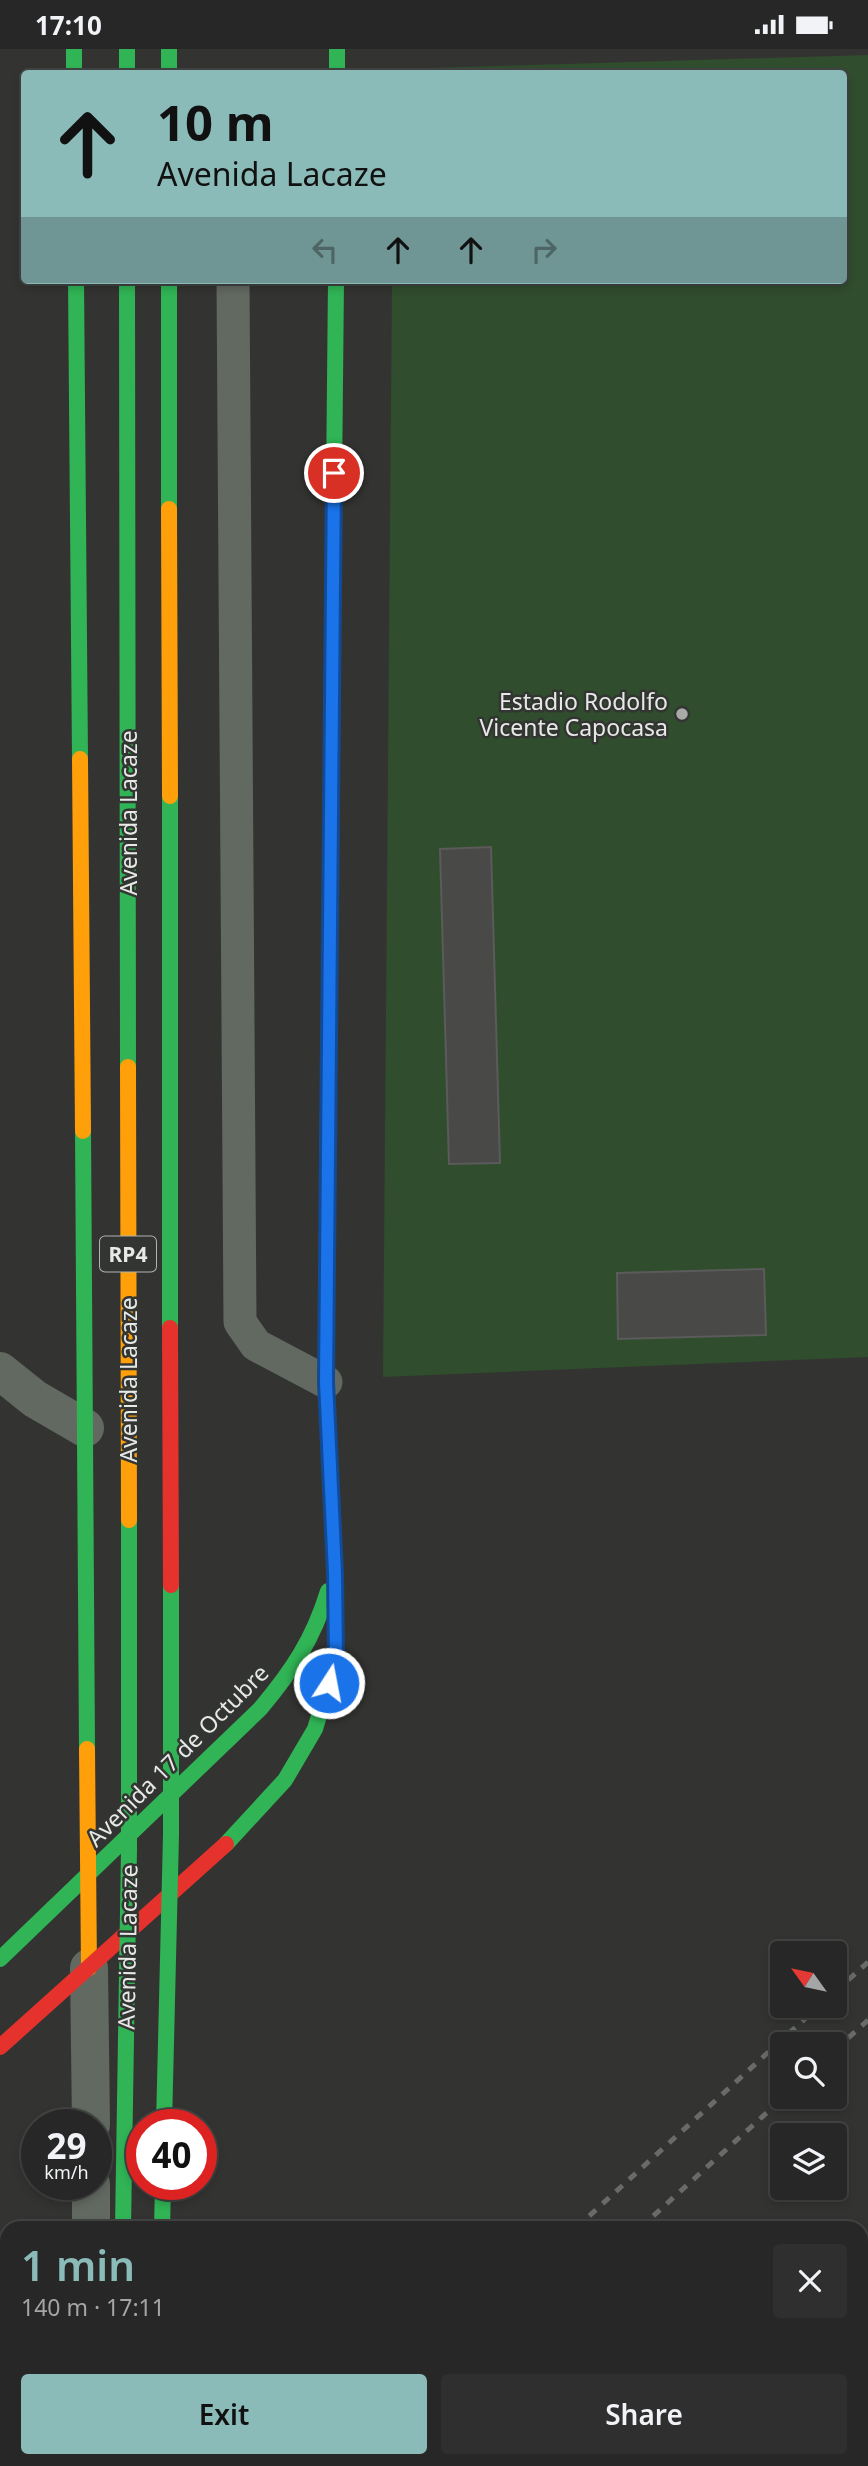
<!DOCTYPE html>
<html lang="en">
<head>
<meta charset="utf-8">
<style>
	body { margin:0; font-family:"Noto Sans",sans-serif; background:#2e2f2e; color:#f1f3f6; height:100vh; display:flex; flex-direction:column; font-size:26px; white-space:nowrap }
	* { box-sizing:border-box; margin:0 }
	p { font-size:23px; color:#a4a5a7 }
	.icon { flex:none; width:38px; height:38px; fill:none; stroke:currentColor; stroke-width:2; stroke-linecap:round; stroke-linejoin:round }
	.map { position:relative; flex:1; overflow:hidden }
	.details { position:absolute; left:0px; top:2172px; width:868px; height:247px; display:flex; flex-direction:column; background:#262726; border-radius:21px 21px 0 0; box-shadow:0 4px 10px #0003,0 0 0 2px #424443 }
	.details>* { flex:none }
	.guide { position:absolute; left:21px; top:21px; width:826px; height:214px; border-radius:7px; box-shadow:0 4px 10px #0003,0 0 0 2px #424443; background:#8bbbb9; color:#111; overflow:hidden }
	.needle { width:46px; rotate:303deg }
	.controls { position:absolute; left:770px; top:1892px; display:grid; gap:14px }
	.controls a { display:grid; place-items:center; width:77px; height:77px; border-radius:7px; background:#262726; box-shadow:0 4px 10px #0003,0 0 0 2px #424443; font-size:35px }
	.speed { position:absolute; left:21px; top:2060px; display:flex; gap:14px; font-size:35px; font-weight:700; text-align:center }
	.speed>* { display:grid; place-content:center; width:91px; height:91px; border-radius:50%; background:#262726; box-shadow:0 4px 10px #0003,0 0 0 2px #424443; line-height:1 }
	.speed small { font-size:18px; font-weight:400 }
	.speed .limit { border:10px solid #d22; background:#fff; color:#111 }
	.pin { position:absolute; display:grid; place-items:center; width:60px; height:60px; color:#fff; margin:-30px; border:4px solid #fff; border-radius:50%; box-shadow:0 2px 7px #0007 }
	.me { position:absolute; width:77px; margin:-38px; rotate:11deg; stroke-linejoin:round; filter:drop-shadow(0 0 5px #0008) }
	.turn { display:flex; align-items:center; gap:24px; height:147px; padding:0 21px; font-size:32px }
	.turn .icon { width:91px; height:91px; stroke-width:2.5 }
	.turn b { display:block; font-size:49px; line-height:60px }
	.lanes { display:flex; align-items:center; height:66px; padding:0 21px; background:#0003; justify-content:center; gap:35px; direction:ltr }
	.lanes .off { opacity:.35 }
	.round { display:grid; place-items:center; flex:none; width:74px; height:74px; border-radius:7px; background:#2e2f2e }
	.head { display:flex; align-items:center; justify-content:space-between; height:119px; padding:0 21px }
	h1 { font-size:42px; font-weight:600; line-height:52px; color:#8bbbb9 }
	.cta { display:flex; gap:14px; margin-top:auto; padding:14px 21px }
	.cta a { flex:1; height:80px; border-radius:7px; background:#8bbbb9; color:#111; font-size:28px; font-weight:600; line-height:80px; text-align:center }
	.cta a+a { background:#2e2f2e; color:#f1f3f6 }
	.status { display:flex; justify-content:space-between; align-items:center; height:49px; padding:0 35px; background:#262726; direction:ltr }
	.status svg { height:19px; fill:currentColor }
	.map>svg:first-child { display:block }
</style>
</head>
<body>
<div class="status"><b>17:10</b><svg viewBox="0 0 49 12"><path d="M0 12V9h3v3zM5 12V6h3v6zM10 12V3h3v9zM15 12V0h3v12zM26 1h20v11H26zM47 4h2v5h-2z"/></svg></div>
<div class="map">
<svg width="868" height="2417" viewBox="0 0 868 2417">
	<rect width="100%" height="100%" fill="#333432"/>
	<polygon fill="#304d2d" points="868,6 868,1308 383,1328 392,231 844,231 844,24 394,24 394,20"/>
	<g fill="#494a48" stroke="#5a5b5a" stroke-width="2">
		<polygon points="491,798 500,1114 449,1115 440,800"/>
		<polygon points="764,1220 766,1286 618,1290 617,1224"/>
	</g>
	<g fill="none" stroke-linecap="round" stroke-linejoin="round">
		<polyline stroke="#626961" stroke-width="33" points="233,231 240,1273 256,1296 326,1333"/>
		<g stroke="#626961" stroke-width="38">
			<polyline points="0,1322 35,1350 85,1379"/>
			<polyline points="89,1919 91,2076"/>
			<polyline points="91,2135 91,2179"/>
			<polyline points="861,2227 868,2220"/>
			<polyline points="93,2412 93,2417"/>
			<polyline points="668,2417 673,2412"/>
		</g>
		<g stroke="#30b455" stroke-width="16">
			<polyline points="74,0 74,24"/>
			<polyline points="127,0 127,24"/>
			<polyline points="169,0 169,24"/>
			<polyline points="337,0 337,24"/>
			<polyline points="76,231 80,710"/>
			<polyline points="332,640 336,231"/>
			<polyline points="83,1082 87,1700"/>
			<polyline points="226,1795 285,1731 315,1680 336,1611 335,1524 326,1333 328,1058"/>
			<path d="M 0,1910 L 260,1660 C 292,1622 313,1591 328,1542"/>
			<polyline points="162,2179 163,2135"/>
			<polyline points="120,2412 120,2417"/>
		</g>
		<g stroke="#ff9f0a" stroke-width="16">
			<polyline points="80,710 83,1082"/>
			<polyline points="328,1058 331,802"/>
			<polyline points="87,1700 89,1919"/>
			<polyline points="156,2412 156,2417"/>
		</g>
		<g stroke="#e5322d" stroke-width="16">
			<polyline points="331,802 332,640"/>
			<polyline points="0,1998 226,1795"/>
		</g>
		<g stroke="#686b68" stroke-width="5" stroke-dasharray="9 9" stroke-linecap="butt">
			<polyline points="835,1943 868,1913"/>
			<polyline points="835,2001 868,1971"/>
			<polyline points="576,2179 820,1956"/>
			<polyline points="640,2179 784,2048"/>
			<polyline points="314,2417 320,2412"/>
			<polyline points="378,2417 384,2412"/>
		</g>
		<g stroke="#30b455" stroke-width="16">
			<polyline points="127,231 128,1018"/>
			<polyline points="169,231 169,460"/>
			<polyline points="170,747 170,1279"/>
			<polyline points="164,2076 171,1786 171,1536"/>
			<polyline points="123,2179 129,1800 129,1471"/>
		</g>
		<g stroke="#ff9f0a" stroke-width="16">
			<polyline points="169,460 170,747"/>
			<polyline points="128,1018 129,1471"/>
		</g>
		<polyline stroke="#e5322d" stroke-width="16" points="170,1279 171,1536"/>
	</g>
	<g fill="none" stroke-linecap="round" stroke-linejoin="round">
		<g stroke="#114b97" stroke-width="18">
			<polyline id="route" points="329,1634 336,1611 335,1524 326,1333 334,424"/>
		</g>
		<use href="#route" stroke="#1a73e8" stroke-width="12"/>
	</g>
	<circle fill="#a8aaa8" stroke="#323531" stroke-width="2.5" cx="682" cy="665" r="7"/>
	<g text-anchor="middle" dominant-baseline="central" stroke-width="5" stroke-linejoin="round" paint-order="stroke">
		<rect fill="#323531" stroke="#b1b3b0" stroke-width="2" x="100" y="1187.5" width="56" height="35" rx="5"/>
		<g font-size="21" font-weight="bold" fill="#e7e9e7">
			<text x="128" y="1205">RP4</text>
		</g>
		<g font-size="23" fill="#e7e9e7" stroke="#323531" text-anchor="end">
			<text x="668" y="652">Estadio Rodolfo<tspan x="668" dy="26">Vicente Capocasa</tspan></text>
		</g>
		<g font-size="23" fill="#e7e9e7" stroke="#323531">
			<text transform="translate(128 764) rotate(-90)">Avenida Lacaze</text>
			<text transform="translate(128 1331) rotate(-90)">Avenida Lacaze</text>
			<text transform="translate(177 1706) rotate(-45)">Avenida 17 de Octubre</text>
			<text transform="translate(127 1898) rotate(-89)">Avenida Lacaze</text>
		</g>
	</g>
</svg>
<div class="controls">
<a><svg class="needle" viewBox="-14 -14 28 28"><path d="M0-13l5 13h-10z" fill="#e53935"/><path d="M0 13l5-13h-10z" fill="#a4a5a7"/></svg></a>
<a><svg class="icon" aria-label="search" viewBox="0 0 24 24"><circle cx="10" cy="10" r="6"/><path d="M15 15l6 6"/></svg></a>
<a><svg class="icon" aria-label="layers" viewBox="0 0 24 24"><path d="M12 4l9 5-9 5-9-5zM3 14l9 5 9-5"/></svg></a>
</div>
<div class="speed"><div>29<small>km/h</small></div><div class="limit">40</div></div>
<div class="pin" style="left:334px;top:424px;background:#d93025"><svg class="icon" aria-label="arrive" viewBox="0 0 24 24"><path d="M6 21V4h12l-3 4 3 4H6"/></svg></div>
<svg class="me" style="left:329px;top:1634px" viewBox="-20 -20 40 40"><circle r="17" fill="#1a73e8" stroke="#fff" stroke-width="3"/><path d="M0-11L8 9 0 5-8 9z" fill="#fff"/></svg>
<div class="guide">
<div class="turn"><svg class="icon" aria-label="ahead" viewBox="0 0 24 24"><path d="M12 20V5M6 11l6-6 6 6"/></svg><div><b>10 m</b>Avenida Lacaze</div></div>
<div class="lanes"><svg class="icon off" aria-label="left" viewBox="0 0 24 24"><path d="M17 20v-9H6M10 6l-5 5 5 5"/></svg><svg class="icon" aria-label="ahead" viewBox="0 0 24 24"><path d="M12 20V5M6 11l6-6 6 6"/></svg><svg class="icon" aria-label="ahead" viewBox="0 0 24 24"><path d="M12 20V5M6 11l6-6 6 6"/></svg><svg class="icon off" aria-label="right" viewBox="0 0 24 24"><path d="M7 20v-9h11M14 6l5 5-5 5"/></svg></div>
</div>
<section class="details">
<div class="head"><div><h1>1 min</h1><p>140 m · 17:11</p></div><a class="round"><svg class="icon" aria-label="close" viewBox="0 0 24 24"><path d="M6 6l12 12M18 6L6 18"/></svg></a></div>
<div class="cta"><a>Exit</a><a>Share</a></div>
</section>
</div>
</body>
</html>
